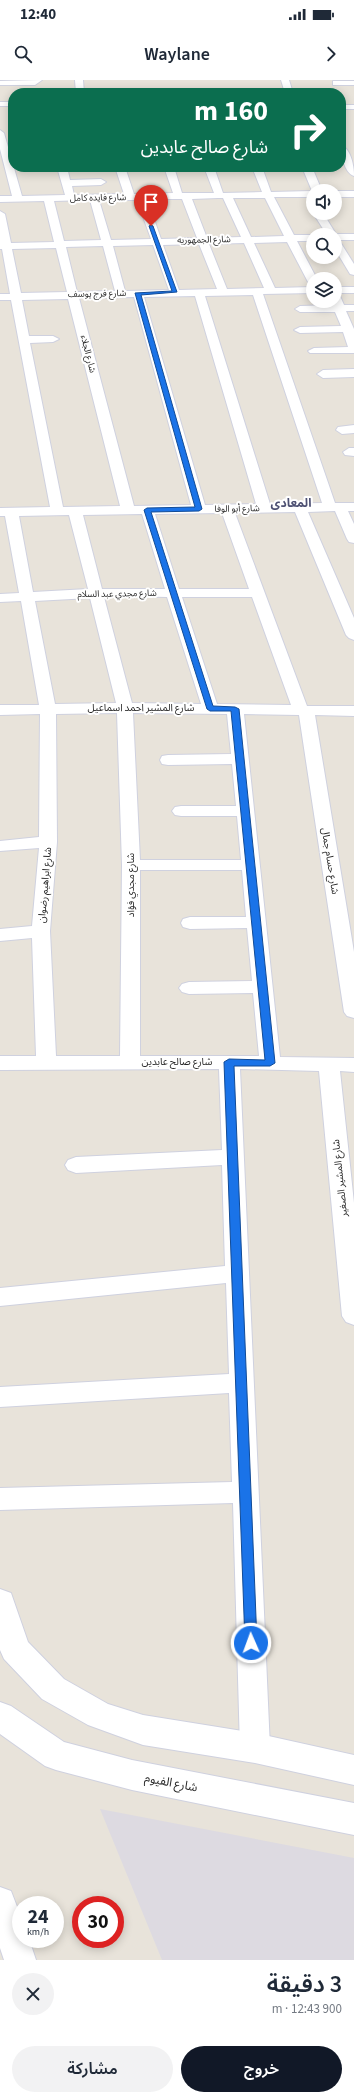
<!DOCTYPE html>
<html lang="ar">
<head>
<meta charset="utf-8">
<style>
	body { margin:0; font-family:"Source Sans 3","Noto Sans Arabic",sans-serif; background:#f2f2f3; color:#1f2937; direction:rtl; height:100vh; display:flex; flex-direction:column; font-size:15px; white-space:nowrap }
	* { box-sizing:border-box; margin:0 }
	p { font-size:13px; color:#747a83 }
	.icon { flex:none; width:22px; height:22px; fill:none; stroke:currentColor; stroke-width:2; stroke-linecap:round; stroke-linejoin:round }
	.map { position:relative; height:1880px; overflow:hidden; direction:ltr }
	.side { display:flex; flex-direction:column; background:#fff; flex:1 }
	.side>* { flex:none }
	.guide { position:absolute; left:8px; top:8px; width:338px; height:84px; border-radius:16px; box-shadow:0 2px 10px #0003; direction:rtl; background:#0b6e4f; color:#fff; overflow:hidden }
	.controls { position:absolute; left:306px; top:104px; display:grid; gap:8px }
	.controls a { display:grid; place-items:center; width:36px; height:36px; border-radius:50%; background:#fff; box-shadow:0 2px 10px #0003; font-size:20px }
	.speed { position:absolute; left:12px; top:1816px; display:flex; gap:8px; font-size:20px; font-weight:700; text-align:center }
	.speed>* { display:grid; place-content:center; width:52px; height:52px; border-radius:50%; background:#fff; box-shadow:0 2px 10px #0003; line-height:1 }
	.speed small { font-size:10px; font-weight:400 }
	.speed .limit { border:6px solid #d22; background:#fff; color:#111 }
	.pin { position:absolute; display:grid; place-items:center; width:34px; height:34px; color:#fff; margin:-41px -17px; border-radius:50% 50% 50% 0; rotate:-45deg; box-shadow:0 0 4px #0007 }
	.pin .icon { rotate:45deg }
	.me { position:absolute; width:44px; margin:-22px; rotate:358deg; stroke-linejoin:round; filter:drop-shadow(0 0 3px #0008) }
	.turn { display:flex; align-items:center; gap:14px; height:84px; padding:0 12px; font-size:18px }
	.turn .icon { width:52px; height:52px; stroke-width:2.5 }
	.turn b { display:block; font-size:28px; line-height:34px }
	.round { display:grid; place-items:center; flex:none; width:42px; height:42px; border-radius:21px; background:#f2f2f3 }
	.summary { display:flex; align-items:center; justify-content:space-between; height:68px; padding:0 12px }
	h1 { font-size:24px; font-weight:600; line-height:30px }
	.button { display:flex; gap:8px; margin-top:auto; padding:8px 12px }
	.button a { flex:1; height:46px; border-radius:24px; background:#111827; color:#fff; font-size:16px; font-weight:600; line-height:46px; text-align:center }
	.button a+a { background:#f2f2f3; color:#1f2937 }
	.status { display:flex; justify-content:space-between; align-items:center; height:28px; padding:0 20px; background:#fff; direction:ltr }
	.status svg { height:11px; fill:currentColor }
	header { display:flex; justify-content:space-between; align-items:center; height:52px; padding:0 12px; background:#fff; font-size:18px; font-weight:600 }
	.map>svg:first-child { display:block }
</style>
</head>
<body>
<div class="status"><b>12:40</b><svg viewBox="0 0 49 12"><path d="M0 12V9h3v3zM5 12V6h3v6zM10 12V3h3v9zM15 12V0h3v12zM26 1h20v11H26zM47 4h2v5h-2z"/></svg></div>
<header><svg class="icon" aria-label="forward" viewBox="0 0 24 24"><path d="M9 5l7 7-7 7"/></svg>Waylane<svg class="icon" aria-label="search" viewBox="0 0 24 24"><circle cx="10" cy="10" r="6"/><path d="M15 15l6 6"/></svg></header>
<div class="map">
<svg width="354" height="1880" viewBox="0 0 354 1880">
	<rect width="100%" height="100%" fill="#e8e3da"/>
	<polygon fill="#dddae1" points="100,1729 354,1778 354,1880 162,1880"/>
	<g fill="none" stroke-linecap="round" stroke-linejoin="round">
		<g stroke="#cfd1df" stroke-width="2">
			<g id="street">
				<polygon points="42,0 35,5 0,5 0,1"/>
				<polygon points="75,0 83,0 84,13 76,13"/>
				<polygon points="281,0 289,0 293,13 285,13"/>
				<rect x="333" y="1" width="21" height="4"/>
				<polygon points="106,10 237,10 241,12 106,13"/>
				<rect x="0" y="22" width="13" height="4"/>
				<rect x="341" y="25" width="13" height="4"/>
				<path d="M 0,50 L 4,53 L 22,116 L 65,115 L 57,87 L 67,87 L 70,100 L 101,99 L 106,102 L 101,105 L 72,106 L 74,115 L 124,114 L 115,87 L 125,87 L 134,114 L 173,113 L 164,87 L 174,87 L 182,113 L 214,113 L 204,87 L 214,87 L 223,113 L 262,112 L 252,87 L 262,87 L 271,112 L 312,111 L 302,87 L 312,87 L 322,111 L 313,111 L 313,117 L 274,117 L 294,155 L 313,155 L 313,161 L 297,161 L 317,199 L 313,199 L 313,205 L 308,202 L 287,162 L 254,163 L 275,208 L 313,207 L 313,213 L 263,214 L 335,423 L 354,423 L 354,431 L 348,431 L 354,444 L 354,463 L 349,462 L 347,459 L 335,431 L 308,432 L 354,538 L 354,560 L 349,558 L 346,555 L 295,432 L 235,433 L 307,626 L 354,626 L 354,636 L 315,635 L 354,872 L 354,938 L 347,936 L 344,932 L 299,635 L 244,634 L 280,977 L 354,978 L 354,992 L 340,991 L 354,1123 L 354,1245 L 346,1242 L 342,1236 L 319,991 L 240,989 L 270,1668 L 265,1678 L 255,1682 L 245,1678 L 240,1668 L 233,1423 L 0,1430 L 0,1408 L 232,1402 L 229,1313 L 0,1327 L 0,1307 L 229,1294 L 226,1203 L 0,1226 L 0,1208 L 225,1186 L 222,1085 L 76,1093 L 68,1090 L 65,1085 L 68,1080 L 76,1077 L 222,1070 L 219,989 L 0,990 L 0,976 L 36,976 L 32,858 L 0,861 L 0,849 L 32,846 L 39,768 L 0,771 L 0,761 L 39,757 L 40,634 L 0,635 L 0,625 L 39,625 L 21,521 L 0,522 L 0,514 L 19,513 L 5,436 L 0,436 L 0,428 L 50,427 L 11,220 L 0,220 L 0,214 L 10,214 L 2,169 L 0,169 L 0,131 L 5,134 L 11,163 L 54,162 L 44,121 L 0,122 L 0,116 L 12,116 L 0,69 ZM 218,118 L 223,118 L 241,157 L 207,158 L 192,119 ZM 233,118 L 265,118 L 284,156 L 251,157 ZM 147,119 L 182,119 L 197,158 L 161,159 ZM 90,120 L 101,160 L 64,161 L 54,121 ZM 99,120 L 137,120 L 151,159 L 111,160 ZM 244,163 L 264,208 L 227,209 L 209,164 ZM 199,164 L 217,209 L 179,210 L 163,165 ZM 153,165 L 169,210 L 125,211 L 113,166 ZM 103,166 L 115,211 L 77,212 L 66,167 ZM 56,168 L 67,212 L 21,213 L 12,169 ZM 253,215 L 322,423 L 270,424 L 205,216 ZM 195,216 L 256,424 L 205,425 L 144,217 ZM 134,217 L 191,425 L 134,426 L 79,218 ZM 68,219 L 120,426 L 63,427 L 30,263 L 53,262 L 59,259 L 53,256 L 29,256 L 22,220 ZM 222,433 L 249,509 L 179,509 L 155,434 ZM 142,434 L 165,509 L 102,509 L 83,435 ZM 69,435 L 88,509 L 33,512 L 19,436 ZM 127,516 L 167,517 L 201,624 L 132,623 L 104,517 ZM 182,517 L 252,517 L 291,625 L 217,624 ZM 90,518 L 116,623 L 55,624 L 35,521 ZM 117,633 L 122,785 L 120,976 L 56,976 L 50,851 L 57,762 L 56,634 ZM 133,633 L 227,634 L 231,674 L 168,675 L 162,676 L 160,680 L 162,684 L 168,685 L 232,684 L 236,726 L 181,726 L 175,727 L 172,731 L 175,735 L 181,736 L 237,736 L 241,780 L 140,780 ZM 140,790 L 242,790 L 246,837 L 190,837 L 183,839 L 181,843 L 183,847 L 190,849 L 247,848 L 252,901 L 189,902 L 182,904 L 179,908 L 182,912 L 189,914 L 253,913 L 259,976 L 140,976 Z"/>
				<path d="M 341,65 C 351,69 354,86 354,96 C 344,93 341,74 341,65 Z"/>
				<rect x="335" y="111" width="19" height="6"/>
				<polygon points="313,133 323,133 336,154 354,154 354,160 339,160 354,184 354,195 350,194 335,169 335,155 327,155"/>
				<polygon points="335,207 354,207 354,213 337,213 340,216 344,225 354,225 354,231 346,231 354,249 354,273 310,273 308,271 314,268 348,267 343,252 300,253 294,250 300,247 341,246 335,232 300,232 295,229 300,226 333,225 331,221 335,221"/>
				<polygon points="354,289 354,297 323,298 317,294 323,290"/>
				<polygon points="354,345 354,353 342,354 336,350 338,347"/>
				<polygon points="349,368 354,368 354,376 345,375 343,372"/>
				<polygon points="0,1807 11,1811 21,1837 21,1859 29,1859 36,1880 4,1880 0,1868"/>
			</g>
		</g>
		<g stroke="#cfd1df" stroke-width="2">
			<g id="secondary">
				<polygon points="0,1509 11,1513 28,1562 64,1599 108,1624 143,1635 255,1653 354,1675 354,1705 255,1683 143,1665 88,1645 42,1619 4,1579 0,1570"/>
				<polygon points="0,1622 11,1626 64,1662 132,1680 354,1723 354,1755 132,1710 56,1690 45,1686 0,1654"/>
			</g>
		</g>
		<use href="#street" fill="#fff" fill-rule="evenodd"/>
		<use href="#secondary" fill="#fff" fill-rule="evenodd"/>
	</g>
	<polygon fill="#1a73e8" stroke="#114b97" points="151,145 153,146 177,212 141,215 202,429 199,431 151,432 213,626 235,627 239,629 275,983 270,986 234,986 257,1563 256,1567 251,1568 246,1567 245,1563 224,982 229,979 265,980 231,631 210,631 207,629 144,430 147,428 195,427 135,213 172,211 149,146"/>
	<g text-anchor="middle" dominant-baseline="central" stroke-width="4" stroke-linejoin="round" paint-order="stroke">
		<g font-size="9" fill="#272727" stroke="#fff">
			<text transform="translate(98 118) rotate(-1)">شارع فايده كامل</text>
			<text transform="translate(204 160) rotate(-1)">شارع الجمهوريه</text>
			<text transform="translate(97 214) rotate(-1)">شارع فرج يوسف</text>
			<text transform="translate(88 274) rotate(76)">شارع الجلاء</text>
			<text transform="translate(237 429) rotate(-1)">شارع أبو الوفا</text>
			<text transform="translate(117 514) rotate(-1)">شارع مجدي عبد السلام</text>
		</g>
		<g font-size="10" fill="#272727" stroke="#fff">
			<text x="141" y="628">شارع المشير احمد اسماعيل</text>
			<text transform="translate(330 781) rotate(81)">شارع حسام جمال</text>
			<text transform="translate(45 805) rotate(-85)">شارع ابراهيم رضوان</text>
			<text transform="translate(131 805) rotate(-90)">شارع مجدي فؤاد</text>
			<text x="177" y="982">شارع صالح عابدين</text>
			<text transform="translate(340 1098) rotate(-96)">شارع المشير الصغير</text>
		</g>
		<g font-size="12" font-weight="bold" fill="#4d5072" stroke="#fff">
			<text x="291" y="423">المعادى</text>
		</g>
		<g font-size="12" fill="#272727" stroke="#fff">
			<text transform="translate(171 1703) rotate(11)">شارع الفيوم</text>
		</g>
	</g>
</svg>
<div class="controls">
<a><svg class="icon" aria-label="sound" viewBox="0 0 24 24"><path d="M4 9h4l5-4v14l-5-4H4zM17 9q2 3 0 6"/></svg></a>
<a><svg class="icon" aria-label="search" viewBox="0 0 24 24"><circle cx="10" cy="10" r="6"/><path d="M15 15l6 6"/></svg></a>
<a><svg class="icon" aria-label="layers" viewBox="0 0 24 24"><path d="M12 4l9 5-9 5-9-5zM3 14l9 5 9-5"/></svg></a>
</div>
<div class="speed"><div>24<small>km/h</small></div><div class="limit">30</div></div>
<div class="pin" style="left:151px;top:146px;background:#d93025"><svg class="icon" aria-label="arrive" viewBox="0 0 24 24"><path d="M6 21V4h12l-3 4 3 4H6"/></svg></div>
<svg class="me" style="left:251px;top:1563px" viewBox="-20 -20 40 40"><circle r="17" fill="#1a73e8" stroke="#fff" stroke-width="3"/><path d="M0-11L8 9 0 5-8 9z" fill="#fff"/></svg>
<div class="guide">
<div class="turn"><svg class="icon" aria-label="right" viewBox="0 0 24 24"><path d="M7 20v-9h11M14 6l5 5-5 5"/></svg><div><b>160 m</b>شارع صالح عابدين</div></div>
</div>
</div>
<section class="side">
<div class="summary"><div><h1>3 دقيقة</h1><p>900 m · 12:43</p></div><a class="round"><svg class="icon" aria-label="close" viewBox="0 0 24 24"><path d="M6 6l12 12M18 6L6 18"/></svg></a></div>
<div class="button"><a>خروج</a><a>مشاركة</a></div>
</section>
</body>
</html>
